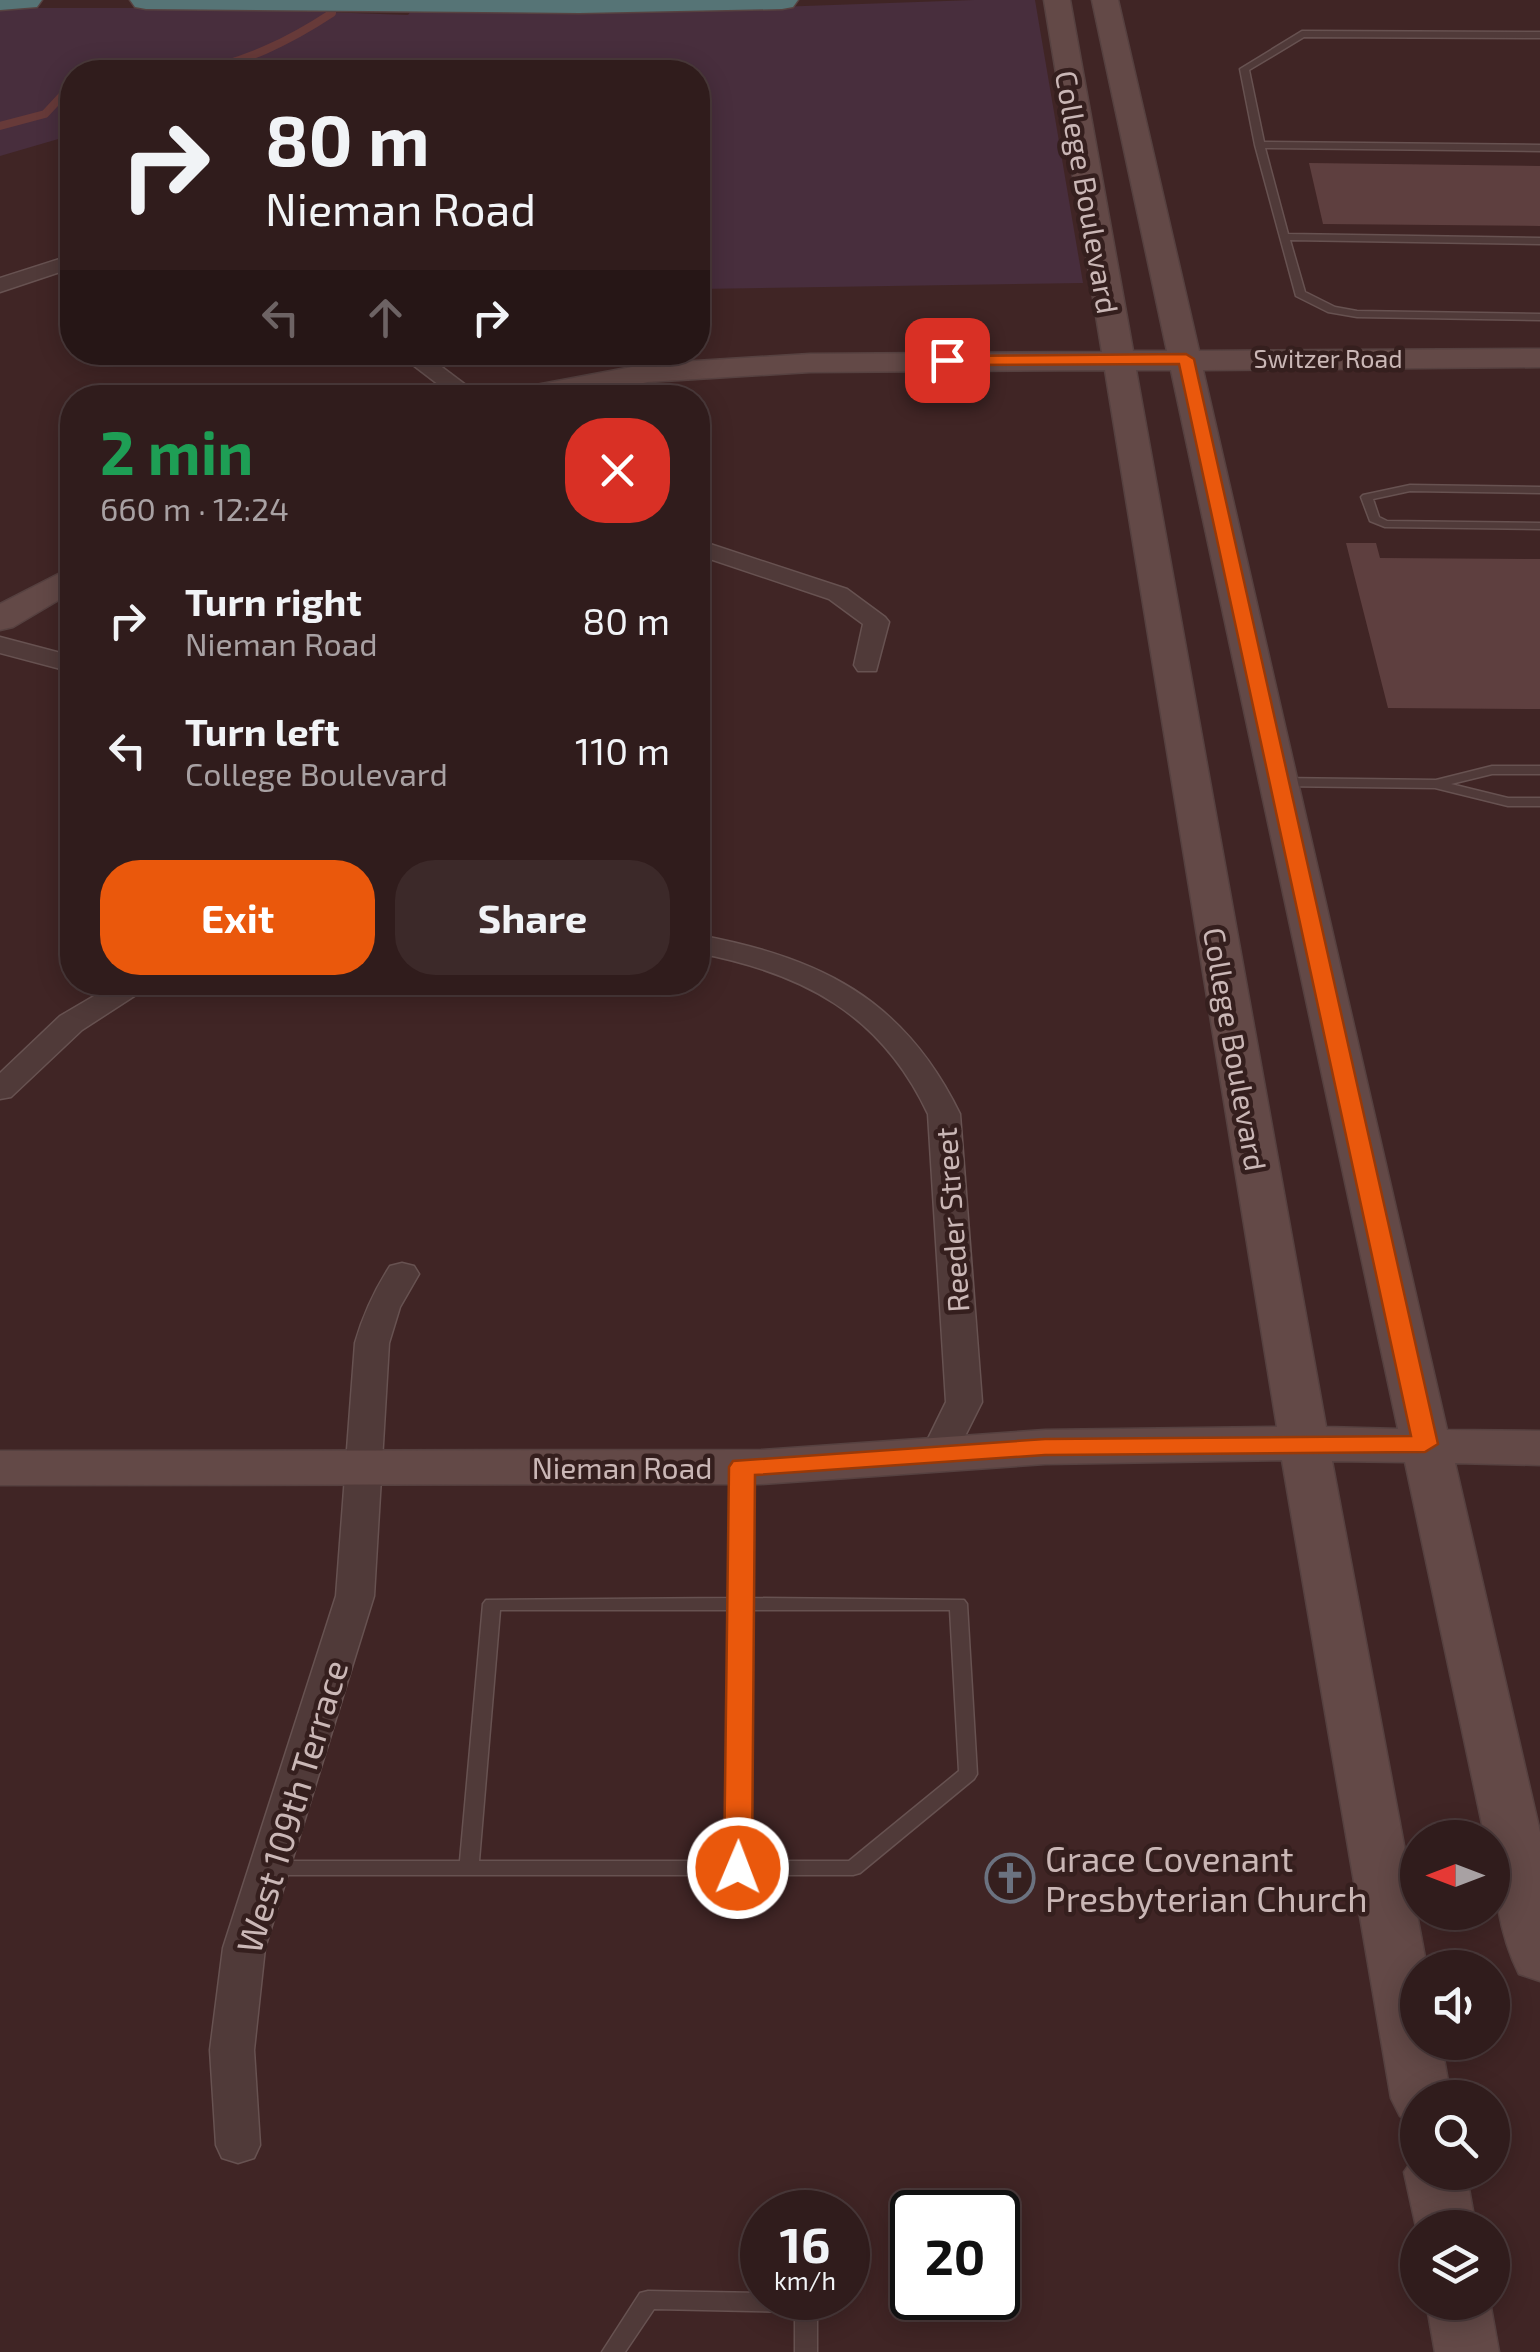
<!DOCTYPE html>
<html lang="en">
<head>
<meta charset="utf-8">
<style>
	body { margin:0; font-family:"Exo 2",sans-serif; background:#3c2929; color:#f1f3f6; height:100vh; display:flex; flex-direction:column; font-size:38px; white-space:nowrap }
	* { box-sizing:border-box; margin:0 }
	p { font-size:32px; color:#a8a1a3 }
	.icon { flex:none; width:55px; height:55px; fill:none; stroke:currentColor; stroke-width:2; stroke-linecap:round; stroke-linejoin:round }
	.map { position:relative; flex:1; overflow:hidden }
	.details { position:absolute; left:60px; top:385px; width:650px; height:610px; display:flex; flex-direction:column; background:#301c1c; border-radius:40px; box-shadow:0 5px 25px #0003,0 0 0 2px #4b3a3b }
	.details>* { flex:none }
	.banner { position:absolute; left:60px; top:60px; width:650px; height:305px; border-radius:40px; box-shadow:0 5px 25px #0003,0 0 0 2px #4b3a3b; background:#301c1c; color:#f1f3f6; overflow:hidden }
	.needle { width:65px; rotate:270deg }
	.buttons { position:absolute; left:1400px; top:1820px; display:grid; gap:20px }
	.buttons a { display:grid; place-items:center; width:110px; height:110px; border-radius:50%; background:#301c1c; box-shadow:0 5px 25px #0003,0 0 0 2px #4b3a3b; font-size:50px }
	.speed { position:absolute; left:740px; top:2190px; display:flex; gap:20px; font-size:50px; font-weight:700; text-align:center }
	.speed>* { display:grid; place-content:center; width:130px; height:130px; border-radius:50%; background:#301c1c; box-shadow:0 5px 25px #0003,0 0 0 2px #4b3a3b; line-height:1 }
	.speed small { font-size:25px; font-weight:400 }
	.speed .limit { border:5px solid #111; border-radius:15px; background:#fff; color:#111 }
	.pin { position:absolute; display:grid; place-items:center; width:85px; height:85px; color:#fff; margin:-42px; border-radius:20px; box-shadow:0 5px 15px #0006 }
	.me { position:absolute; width:110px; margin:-55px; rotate:1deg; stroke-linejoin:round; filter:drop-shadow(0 0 8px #0008) }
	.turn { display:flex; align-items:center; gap:35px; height:210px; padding:0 40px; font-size:45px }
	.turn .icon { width:130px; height:130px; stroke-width:2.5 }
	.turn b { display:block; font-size:70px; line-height:85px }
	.lanes { display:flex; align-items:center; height:95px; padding:0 40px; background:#0003; justify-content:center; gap:50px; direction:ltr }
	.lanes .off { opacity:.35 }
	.round { display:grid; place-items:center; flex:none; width:105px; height:105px; border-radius:40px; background:#3c2929 }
	.summary { display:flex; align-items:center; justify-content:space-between; height:170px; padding:0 40px }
	h1 { font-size:60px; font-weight:700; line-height:75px; color:#1e9e55 }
	.primary-button { display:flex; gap:20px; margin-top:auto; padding:20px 40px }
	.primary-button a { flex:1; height:115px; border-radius:40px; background:#ea580c; color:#fff; font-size:40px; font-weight:700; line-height:115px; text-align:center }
	.primary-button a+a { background:#3c2929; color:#f1f3f6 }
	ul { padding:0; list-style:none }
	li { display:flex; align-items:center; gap:30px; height:130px; padding:0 40px }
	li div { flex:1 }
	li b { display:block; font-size:38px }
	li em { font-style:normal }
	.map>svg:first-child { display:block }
</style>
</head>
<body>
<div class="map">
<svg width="1540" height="2352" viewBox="0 0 1540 2352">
	<rect width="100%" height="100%" fill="#402525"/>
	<polygon fill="#482e3d" points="974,0 1035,0 1083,283 698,289 698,72 72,72 72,135 0,156 0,8 211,8 408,15 411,11 694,10"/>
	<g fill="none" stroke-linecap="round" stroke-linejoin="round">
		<g stroke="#673a39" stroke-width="8">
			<polyline points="127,72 144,72"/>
			<path d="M 192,72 C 244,63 288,42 332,13 L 333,0"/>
			<polyline points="0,126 45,114 72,85"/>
		</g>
	</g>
	<g fill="#5e3f3f">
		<polygon points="1309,163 1540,166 1540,226 1323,224"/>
		<polygon points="1346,543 1376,543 1380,558 1540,559 1540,709 1388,708"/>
	</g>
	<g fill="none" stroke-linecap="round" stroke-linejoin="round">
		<g stroke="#675251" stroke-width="3">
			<g id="lane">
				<polygon points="1302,31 1540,32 1540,38 1304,37 1249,70 1264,142 1540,145 1540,151 1265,148 1288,234 1540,238 1540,244 1290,240 1305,292 1335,307 1357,311 1540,314 1540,320 1357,317 1328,312 1296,296 1255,145 1240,69"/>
				<polygon points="1410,485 1540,487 1540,493 1410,491 1373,499 1379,517 1387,521 1540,523 1540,529 1385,527 1370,521 1361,497 1363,495"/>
				<polygon points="1492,766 1540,766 1540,774 1492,774 1451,784 1508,798 1540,798 1540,806 1508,806 1435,788 1279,786 1273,782 1279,778 1436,780"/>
				<path d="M 742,1461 L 748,1463 L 750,1467 L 749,1598 L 964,1600 L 967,1604 L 977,1774 L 974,1779 L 860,1873 L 853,1875 L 273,1875 L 266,1873 L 264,1868 L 266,1863 L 273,1861 L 460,1861 L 483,1604 L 486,1600 L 732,1598 L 734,1467 L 736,1463 ZM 500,1610 L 732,1610 L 729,1861 L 479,1861 ZM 749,1610 L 950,1610 L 959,1771 L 849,1861 L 747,1861 Z"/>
				<polygon points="648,2291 762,2293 762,2298 814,2298 817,2303 817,2352 795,2352 795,2312 654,2309 625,2352 602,2352 640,2293"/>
			</g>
		</g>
		<g stroke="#675251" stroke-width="3">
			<g id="street">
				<polygon points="72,255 72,268 0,292 0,278"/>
				<polygon points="396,352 422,352 483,398 456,398"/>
				<polygon points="698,540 847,589 885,617 889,622 876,671 858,671 854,665 863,624 829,599 698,555"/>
				<polygon points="0,637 72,656 72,672 0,653"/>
				<path d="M 698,935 C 820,957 904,999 960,1114 L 982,1402 L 951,1464 L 938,1467 L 925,1464 L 920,1455 L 946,1402 L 928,1114 C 881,1014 803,973 698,953 Z"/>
				<polygon points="118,982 156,982 82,1030 11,1097 0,1099 0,1073 60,1016"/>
				<path d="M 402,1263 L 414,1266 L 419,1274 L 400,1307 L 389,1343 L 374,1596 L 265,1948 L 254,2050 L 260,2145 L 254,2158 L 238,2163 L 222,2158 L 216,2145 L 210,2050 L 223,1948 L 336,1596 L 355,1343 C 363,1315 374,1291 390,1266 Z"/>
			</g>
		</g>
		<g stroke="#564140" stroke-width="3">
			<g id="secondary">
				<path d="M 1044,0 L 1070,0 L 1133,351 L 1167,351 L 1092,0 L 1118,0 L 1199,351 L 1540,349 L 1540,367 L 1203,370 L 1447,1430 L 1540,1431 L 1540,1465 L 1455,1463 L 1540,1832 L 1540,1981 L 1519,1974 C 1499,1935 1492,1882 1492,1838 L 1485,1838 L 1405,1462 L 1332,1461 L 1427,1968 L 1418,1968 L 1418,2042 L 1441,2042 L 1451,2098 L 1418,2098 L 1418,2122 L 1400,2116 L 1391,2098 L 1282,1460 L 1045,1464 L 761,1484 L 0,1485 L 0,1451 L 761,1450 L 1045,1430 L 1277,1427 L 1105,370 L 810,372 L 648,382 L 571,398 L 504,398 L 509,391 L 520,388 L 648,364 L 810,354 L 1102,352 ZM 1136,370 L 1171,370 L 1398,1429 L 1326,1427 Z"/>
				<polygon points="72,567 72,592 13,627 0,630 0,604"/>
				<polygon points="1418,2152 1418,2172 1466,2172 1476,2228 1418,2228 1418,2236 1404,2172"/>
				<polygon points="1426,2302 1490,2302 1499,2352 1435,2352"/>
			</g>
		</g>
		<g stroke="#574241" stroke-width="3">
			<g id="highway">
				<polygon points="0,0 42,0 37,7 0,10"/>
				<polygon points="130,0 798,0 793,7 782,9 579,13 146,9 135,7"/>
			</g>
		</g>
		<use href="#lane" fill="#503a39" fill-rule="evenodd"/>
		<use href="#street" fill="#503a39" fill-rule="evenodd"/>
		<use href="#secondary" fill="#634947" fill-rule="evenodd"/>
		<use href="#highway" fill="#567476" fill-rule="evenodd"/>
	</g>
	<polygon fill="#ea580c" stroke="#983908" stroke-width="2.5" points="1186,354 1194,359 1438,1444 1425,1452 1045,1455 755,1475 752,1868 748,1876 738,1879 728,1876 724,1868 729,1467 733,1461 1045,1439 1411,1436 1179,364 947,365 939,360 947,356"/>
	<defs>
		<g id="church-ring" transform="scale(2.5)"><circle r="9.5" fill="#351f1e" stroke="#6b7280" stroke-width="1.5"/><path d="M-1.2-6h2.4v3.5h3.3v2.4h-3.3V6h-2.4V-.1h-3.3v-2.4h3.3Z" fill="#6b7280"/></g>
	</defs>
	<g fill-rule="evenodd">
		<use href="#church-ring" x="1010" y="1878"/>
	</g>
	<g text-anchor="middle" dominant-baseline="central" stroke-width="9" stroke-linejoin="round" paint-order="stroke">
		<g font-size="25" fill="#cab7b6" stroke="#351f1e">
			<text x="1328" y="358">Switzer Road</text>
		</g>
		<g font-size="30" fill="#cab7b6" stroke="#351f1e">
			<text transform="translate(1088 192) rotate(80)">College Boulevard</text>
			<text transform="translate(1236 1049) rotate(80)">College Boulevard</text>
			<text transform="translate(951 1220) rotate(-94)">Reeder Street</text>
			<text x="622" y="1467">Nieman Road</text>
		</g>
		<g font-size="35" fill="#cab7b6" stroke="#351f1e">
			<text transform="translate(291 1806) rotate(-73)">West 109th Terrace</text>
		</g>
		<g font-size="35" fill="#cab7b6" stroke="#351f1e" text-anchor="start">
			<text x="1045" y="1858">Grace Covenant<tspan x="1045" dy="40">Presbyterian Church</tspan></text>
		</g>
	</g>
</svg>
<div class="buttons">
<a><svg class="needle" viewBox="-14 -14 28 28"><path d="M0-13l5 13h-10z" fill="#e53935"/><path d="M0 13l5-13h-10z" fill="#a8a1a3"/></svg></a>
<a><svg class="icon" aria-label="sound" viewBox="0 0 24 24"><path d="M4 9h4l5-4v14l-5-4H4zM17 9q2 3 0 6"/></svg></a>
<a><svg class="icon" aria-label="search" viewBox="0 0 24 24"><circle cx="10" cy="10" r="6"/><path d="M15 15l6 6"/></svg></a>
<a><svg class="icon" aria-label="layers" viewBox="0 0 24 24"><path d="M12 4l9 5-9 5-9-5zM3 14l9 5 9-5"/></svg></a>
</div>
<div class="speed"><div>16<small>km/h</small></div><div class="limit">20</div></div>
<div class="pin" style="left:947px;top:360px;background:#d93025"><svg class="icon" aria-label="arrive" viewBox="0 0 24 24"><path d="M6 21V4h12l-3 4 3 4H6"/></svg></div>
<svg class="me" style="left:738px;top:1868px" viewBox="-20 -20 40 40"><circle r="17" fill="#ea580c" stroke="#fff" stroke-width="3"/><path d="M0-11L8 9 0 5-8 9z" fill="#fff"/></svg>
<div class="banner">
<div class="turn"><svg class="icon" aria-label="right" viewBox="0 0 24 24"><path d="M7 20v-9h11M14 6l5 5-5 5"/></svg><div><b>80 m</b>Nieman Road</div></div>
<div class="lanes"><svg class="icon off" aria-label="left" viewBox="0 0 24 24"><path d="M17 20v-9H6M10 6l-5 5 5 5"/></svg><svg class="icon off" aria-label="ahead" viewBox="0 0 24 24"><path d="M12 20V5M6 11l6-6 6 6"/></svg><svg class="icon" aria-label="right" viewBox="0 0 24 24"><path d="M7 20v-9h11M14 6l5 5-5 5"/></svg></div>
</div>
<section class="details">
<div class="summary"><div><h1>2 min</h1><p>660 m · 12:24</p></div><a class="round" style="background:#d93025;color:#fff"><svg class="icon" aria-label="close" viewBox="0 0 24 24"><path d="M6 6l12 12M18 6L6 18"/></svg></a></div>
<ul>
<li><svg class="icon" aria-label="right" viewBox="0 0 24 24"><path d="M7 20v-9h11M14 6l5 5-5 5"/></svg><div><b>Turn right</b><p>Nieman Road</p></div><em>80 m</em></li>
<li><svg class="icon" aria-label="left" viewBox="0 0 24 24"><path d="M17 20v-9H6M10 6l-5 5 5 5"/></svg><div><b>Turn left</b><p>College Boulevard</p></div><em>110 m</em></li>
</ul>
<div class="primary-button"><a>Exit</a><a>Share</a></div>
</section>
</div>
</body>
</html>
